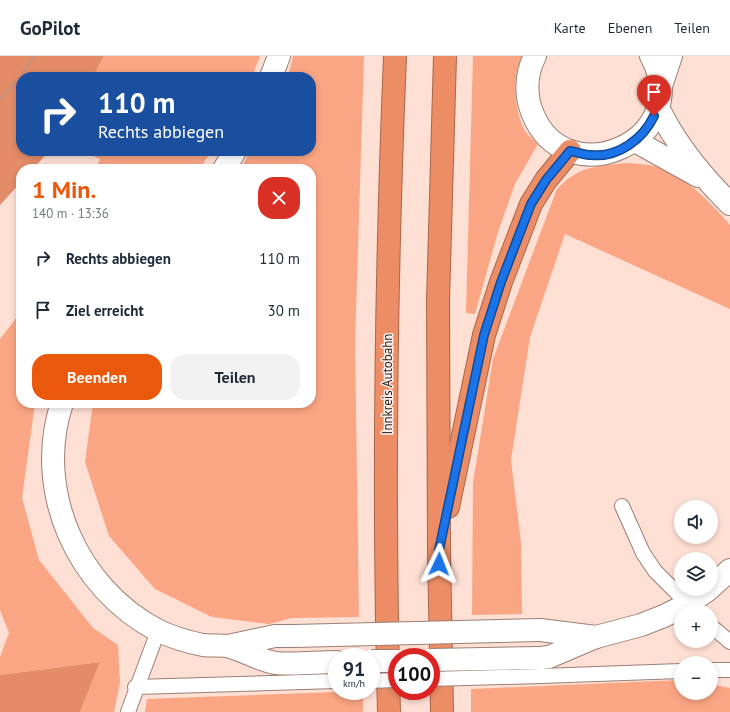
<!DOCTYPE html>
<html lang="de">
<head>
<meta charset="utf-8">
<style>
	body { margin:0; font-family:"PT Sans",sans-serif; background:#f2f2f3; color:#1f2937; height:100vh; display:flex; flex-direction:column; font-size:15px; white-space:nowrap }
	* { box-sizing:border-box; margin:0 }
	p { font-size:13px; color:#747a83 }
	.icon { flex:none; width:22px; height:22px; fill:none; stroke:currentColor; stroke-width:2; stroke-linecap:round; stroke-linejoin:round }
	.map { position:relative; flex:1; overflow:hidden }
	.sheet { position:absolute; left:16px; top:108px; width:300px; height:244px; display:flex; flex-direction:column; background:#fff; border-radius:16px; box-shadow:0 2px 6px #0003 }
	.sheet>* { flex:none }
	.hud { position:absolute; left:16px; top:16px; width:300px; height:84px; border-radius:16px; box-shadow:0 2px 6px #0003; background:#1a4fa0; color:#fff; overflow:hidden }
	.controls { position:absolute; left:674px; top:444px; display:grid; gap:8px }
	.controls a { display:grid; place-items:center; width:44px; height:44px; border-radius:50%; background:#fff; box-shadow:0 2px 6px #0003; font-size:20px }
	.speed { position:absolute; left:328px; top:592px; display:flex; gap:8px; font-size:20px; font-weight:700; text-align:center }
	.speed>* { display:grid; place-content:center; width:52px; height:52px; border-radius:50%; background:#fff; box-shadow:0 2px 6px #0003; line-height:1 }
	.speed small { font-size:10px; font-weight:400 }
	.speed .limit { border:6px solid #d22; background:#fff; color:#111 }
	.pin { position:absolute; display:grid; place-items:center; width:34px; height:34px; color:#fff; margin:-41px -17px; border-radius:50% 50% 50% 0; rotate:-45deg; box-shadow:0 0 4px #0007 }
	.pin .icon { rotate:45deg }
	.me { position:absolute; width:44px; margin:-22px; rotate:2deg; stroke-linejoin:round; filter:drop-shadow(0 0 3px #0008) }
	.turn { display:flex; align-items:center; gap:14px; height:84px; padding:0 16px; font-size:18px }
	.turn .icon { width:52px; height:52px; stroke-width:2.5 }
	.turn b { display:block; font-size:28px; line-height:34px }
	.round { display:grid; place-items:center; flex:none; width:42px; height:42px; border-radius:16px; background:#f2f2f3 }
	.headline { display:flex; align-items:center; justify-content:space-between; height:68px; padding:0 16px }
	h1 { font-size:24px; font-weight:700; line-height:30px; color:#ea580c }
	.cta { display:flex; gap:8px; margin-top:auto; padding:8px 16px }
	.cta a { flex:1; height:46px; border-radius:16px; background:#ea580c; color:#fff; font-size:16px; font-weight:700; line-height:46px; text-align:center }
	.cta a+a { background:#f2f2f3; color:#1f2937 }
	ul { padding:0; list-style:none }
	li { display:flex; align-items:center; gap:12px; height:52px; padding:0 16px }
	li div { flex:1 }
	li b { display:block; font-size:15px }
	li em { font-style:normal }
	header { display:flex; align-items:center; gap:24px; box-sizing:border-box; height:56px; padding:0 20px; background:#fff; border-bottom:1px solid #e0e1e3 }
	header strong { font-size:19px }
	nav { display:flex; gap:22px; margin-inline-start:auto; font-size:14px }
	.map>svg:first-child { display:block }
</style>
</head>
<body>
<header>
<strong>GoPilot</strong>
<nav><a>Karte</a><a>Ebenen</a><a>Teilen</a></nav>
</header>
<div class="map">
<svg width="730" height="656" viewBox="0 0 730 656">
	<rect width="100%" height="100%" fill="#fedfd3"/>
	<g fill="#faa583">
		<polygon points="104,0 260,0 252,21 93,21"/>
		<polygon points="293,0 364,0 355,286 359,561 292,562 269,568 212,561 155,533 109,480 85,406 93,347 311,347 311,113 241,113 250,95 311,95 311,21 288,21"/>
		<path d="M 473,0 L 522,0 C 512,21 514,50 523,71 C 525,77 533,83 538,88 L 515,128 L 498,176 L 475,258 L 466,257 Z"/>
		<polygon points="82,95 212,95 199,113 96,113 100,103"/>
		<path d="M 627,107 C 636,108 646,108 654,110 C 684,118 711,147 730,169 L 730,253 L 565,178 L 530,281 L 511,404 L 521,487 L 522,558 L 472,559 L 473,427 L 493,303 L 557,133 C 579,110 596,110 627,107 Z"/>
		<polygon points="21,256 21,347 35,347 22,442 39,504 93,572 118,589 120,627 114,656 80,656 100,606 0,619 0,601 9,577 0,554 0,283"/>
		<polygon points="681,624 681,637 711,637 711,628 730,632 730,656 471,656 471,633"/>
		<polygon points="363,635 363,656 145,656 147,643"/>
	</g>
	<g fill="#e48c68">
		<polygon points="0,0 104,0 93,21 21,21 21,95 49,95 33,113 21,113 21,126 0,149"/>
		<polygon points="100,606 80,656 0,656 0,619"/>
	</g>
	<g fill="none" stroke-linecap="round" stroke-linejoin="round">
		<g stroke="#9b7f74" stroke-width="16">
			<g id="service">
				<polyline points="622,450 643,497 655,515 693,553"/>
				<polyline points="711,570 730,586"/>
				<polyline points="711,614 730,614"/>
				<polyline points="541,620 681,615"/>
				<polyline points="135,631 337,625"/>
				<polyline points="128,656 158,575"/>
			</g>
		</g>
		<g stroke="#9b7f74" stroke-width="24">
			<polyline id="minor" points="661,30 671,0"/>
		</g>
		<g stroke="#9b7f74" stroke-width="24">
			<g id="tertiary">
				<path d="M 535,0 C 526,17 525,38 532,56 C 565,142 697,84 651,0"/>
				<polyline points="271,21 279,0"/>
				<path d="M 658,51 C 675,88 701,119 730,148"/>
				<polyline points="635,85 698,120"/>
				<polyline points="224,113 235,95"/>
				<path d="M 62,347 C 33,434 77,532 157,574 C 171,581 188,586 203,589 C 211,590 220,589 227,590 C 244,594 260,605 276,607 C 296,609 317,606 337,606"/>
				<polyline points="711,531 730,514"/>
				<polyline points="540,574 596,581"/>
				<polyline points="228,590 275,580 293,580"/>
				<polyline points="541,602 549,601 596,581 641,569 664,560 688,548 709,533"/>
			</g>
		</g>
		<g stroke="#a9664b" stroke-width="24">
			<g id="motorway">
				<polyline points="448,451 484,279 501,226 531,148 546,124 570,95"/>
				<path d="M 389,656 C 383,438 386,218 395,0"/>
				<polyline points="442,656 439,494 438,245 445,0"/>
			</g>
		</g>
		<polyline stroke="#af988e" stroke-width="2.5" stroke-dasharray="2 2" stroke-linecap="butt" points="0,43 22,19 34,0"/>
		<use href="#service" stroke="#fff" stroke-width="14"/>
		<use href="#minor" stroke="#fff" stroke-width="22"/>
		<use href="#tertiary" stroke="#fff" stroke-width="22"/>
		<use href="#motorway" stroke="#ed8d66" stroke-width="22"/>
		<g stroke="#9b7f74" stroke-width="16" stroke-linecap="butt">
			<g id="service-bridge">
				<polyline points="431,623 541,620"/>
				<polyline points="371,625 397,624"/>
			</g>
		</g>
		<g stroke="#9b7f74" stroke-width="24" stroke-linecap="butt">
			<g id="tertiary-bridge">
				<polyline points="293,580 540,574"/>
				<polyline points="431,604 541,602"/>
				<polyline points="371,605 397,605"/>
			</g>
		</g>
		<use href="#service-bridge" stroke="#fff" stroke-width="14"/>
		<use href="#tertiary-bridge" stroke="#fff" stroke-width="22"/>
	</g>
	<g fill="none" stroke-linecap="round" stroke-linejoin="round">
		<g stroke="#114b97" stroke-width="10">
			<path id="route" d="M 439,508 L 439,494 L 484,279 L 501,226 L 531,148 L 546,124 L 570,95 C 577,96 584,99 591,99 C 618,102 643,83 654,60"/>
		</g>
		<use href="#route" stroke="#1a73e8" stroke-width="7"/>
	</g>
	<g text-anchor="middle" dominant-baseline="central" stroke-width="3" stroke-linejoin="round" paint-order="stroke">
		<g font-size="13" fill="#2a1f1a" stroke="#fef1ec">
			<text transform="translate(387 328) rotate(-90)">Innkreis Autobahn</text>
		</g>
	</g>
</svg>
<div class="controls">
<a><svg class="icon" aria-label="sound" viewBox="0 0 24 24"><path d="M4 9h4l5-4v14l-5-4H4zM17 9q2 3 0 6"/></svg></a>
<a><svg class="icon" aria-label="layers" viewBox="0 0 24 24"><path d="M12 4l9 5-9 5-9-5zM3 14l9 5 9-5"/></svg></a>
<a>+</a>
<a>−</a>
</div>
<div class="speed"><div>91<small>km/h</small></div><div class="limit">100</div></div>
<div class="pin" style="left:654px;top:60px;background:#d93025"><svg class="icon" aria-label="arrive" viewBox="0 0 24 24"><path d="M6 21V4h12l-3 4 3 4H6"/></svg></div>
<svg class="me" style="left:439px;top:508px" viewBox="-20 -20 40 40"><path d="M0-17L14 15 0 8-14 15z" fill="#1a73e8" stroke="#fff" stroke-width="4"/></svg>
<div class="hud">
<div class="turn"><svg class="icon" aria-label="right" viewBox="0 0 24 24"><path d="M7 20v-9h11M14 6l5 5-5 5"/></svg><div><b>110 m</b>Rechts abbiegen</div></div>
</div>
<section class="sheet">
<div class="headline"><div><h1>1 Min.</h1><p>140 m · 13:36</p></div><a class="round" style="background:#d93025;color:#fff"><svg class="icon" aria-label="close" viewBox="0 0 24 24"><path d="M6 6l12 12M18 6L6 18"/></svg></a></div>
<ul>
<li><svg class="icon" aria-label="right" viewBox="0 0 24 24"><path d="M7 20v-9h11M14 6l5 5-5 5"/></svg><div><b>Rechts abbiegen</b></div><em>110 m</em></li>
<li><svg class="icon" aria-label="arrive" viewBox="0 0 24 24"><path d="M6 21V4h12l-3 4 3 4H6"/></svg><div><b>Ziel erreicht</b></div><em>30 m</em></li>
</ul>
<div class="cta"><a>Beenden</a><a>Teilen</a></div>
</section>
</div>
</body>
</html>
